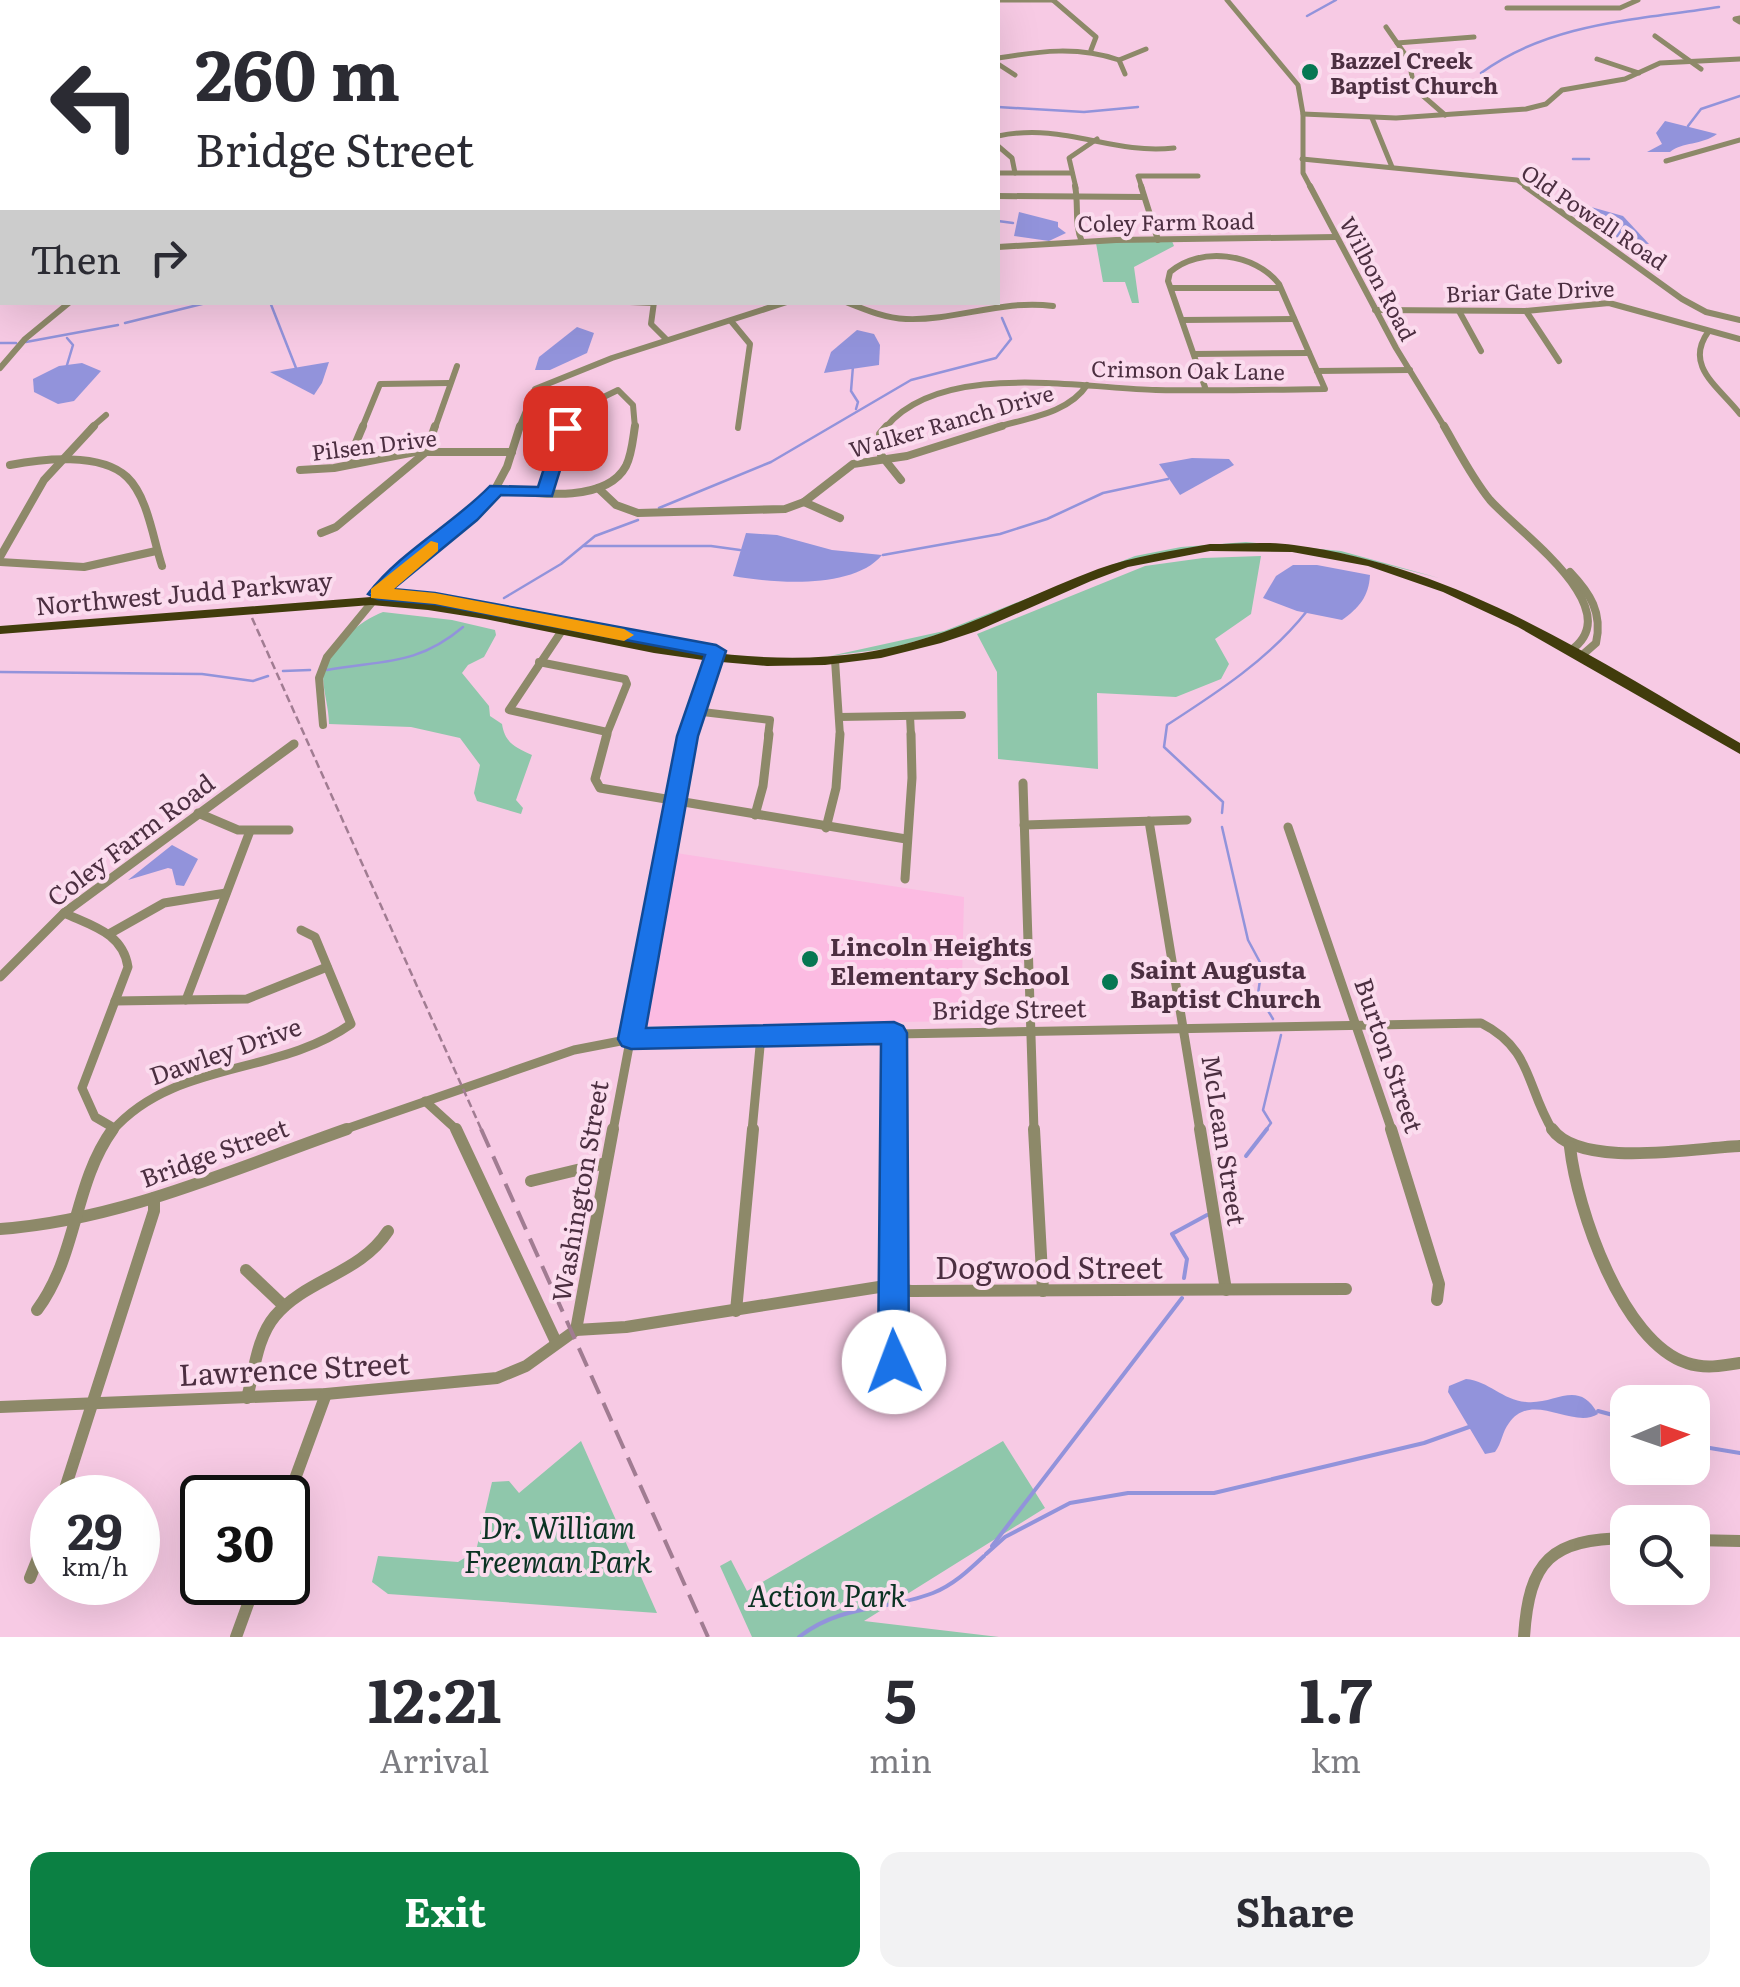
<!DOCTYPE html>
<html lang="en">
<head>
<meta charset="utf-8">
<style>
	body { margin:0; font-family:Literata,serif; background:#f2f2f3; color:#2b2b33; height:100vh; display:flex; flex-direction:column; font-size:38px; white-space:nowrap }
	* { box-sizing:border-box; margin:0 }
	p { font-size:32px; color:#7c7c81 }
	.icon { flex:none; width:55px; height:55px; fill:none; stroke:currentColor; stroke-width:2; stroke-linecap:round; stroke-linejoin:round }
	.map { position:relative; height:1637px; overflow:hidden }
	.sheet { display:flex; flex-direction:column; background:#fff; flex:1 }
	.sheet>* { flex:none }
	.hud { position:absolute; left:0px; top:0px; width:1000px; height:305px; box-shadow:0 10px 40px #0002; background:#fff; color:#2b2b33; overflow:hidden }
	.needle { width:65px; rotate:88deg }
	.controls { position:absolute; left:1610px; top:1385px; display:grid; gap:20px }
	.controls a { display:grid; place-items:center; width:100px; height:100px; border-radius:20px; background:#fff; box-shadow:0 10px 40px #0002; font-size:50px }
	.speed { position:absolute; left:30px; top:1475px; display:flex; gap:20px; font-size:50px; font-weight:700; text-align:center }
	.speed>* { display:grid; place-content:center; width:130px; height:130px; border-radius:50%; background:#fff; box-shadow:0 10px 40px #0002; line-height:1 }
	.speed small { font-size:25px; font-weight:400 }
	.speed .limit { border:5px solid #111; border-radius:15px; background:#fff; color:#111 }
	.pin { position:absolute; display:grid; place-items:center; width:85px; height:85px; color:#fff; margin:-42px; border-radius:20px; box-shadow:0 5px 15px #0006 }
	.me { position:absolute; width:110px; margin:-55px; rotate:358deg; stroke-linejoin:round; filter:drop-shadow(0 0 8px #0008) }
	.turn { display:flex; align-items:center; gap:35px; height:210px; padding:0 30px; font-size:45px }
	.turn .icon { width:130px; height:130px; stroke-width:2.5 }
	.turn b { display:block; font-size:70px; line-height:85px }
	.then { display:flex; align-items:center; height:95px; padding:0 30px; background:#0003; gap:20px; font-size:38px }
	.eta { display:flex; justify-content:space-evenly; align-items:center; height:170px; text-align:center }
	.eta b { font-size:60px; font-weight:700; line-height:70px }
	.primary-button { display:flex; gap:20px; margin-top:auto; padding:20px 30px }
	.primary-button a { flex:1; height:115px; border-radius:20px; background:#0b8043; color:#fff; font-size:40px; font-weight:700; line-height:115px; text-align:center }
	.primary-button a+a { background:#f2f2f3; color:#2b2b33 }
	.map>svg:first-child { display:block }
</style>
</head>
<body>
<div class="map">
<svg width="1740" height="1637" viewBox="0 0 1740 1637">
	<rect width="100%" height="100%" fill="#f7cae4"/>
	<polygon fill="#fcbbe2" points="676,853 964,897 961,1021 647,1026"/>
	<g fill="#8fc7ab">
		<polygon points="1172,241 1174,246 1134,267 1139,303 1132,303 1125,282 1103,282 1096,243"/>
		<polygon points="1246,542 1341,551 1439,578 1344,554 1283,546 1160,553 974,624 892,648 830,656 944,631 1135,556 1181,547"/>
		<polygon points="1261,556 1251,614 1215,639 1229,664 1221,679 1176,697 1097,693 1098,769 998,759 997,672 977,634 1145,566 1203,558"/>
		<path d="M 383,612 L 452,620 L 495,630 L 496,635 L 484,657 L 468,665 L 462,673 L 489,706 L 490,716 L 502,724 C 505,743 515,747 532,755 L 516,800 L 523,808 L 521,814 L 477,801 L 474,793 L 480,765 L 460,738 L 411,727 L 329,724 C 329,708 323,691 323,675 C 324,649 361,620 383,612 Z"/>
		<polygon points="581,1441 657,1613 388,1594 372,1582 378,1556 458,1562 476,1551 492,1482 509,1481 519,1493"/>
		<polygon points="1003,1441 1045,1508 864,1621 999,1637 752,1637 720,1566 731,1560 747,1591"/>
	</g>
	<g fill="#9293db">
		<path d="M 1665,121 L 1717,134 C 1702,145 1682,142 1670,152 L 1647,152 L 1662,144 L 1656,133 Z"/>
		<polygon points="1584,205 1623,216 1649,244 1614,242 1566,210"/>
		<polygon points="1019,212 1058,222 1058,227 1066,233 1049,241 1014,236"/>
		<polygon points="577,327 594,333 587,353 550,370 535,370 539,357"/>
		<polygon points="857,330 874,334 880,345 879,365 824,373 831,352"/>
		<polygon points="329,362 322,383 314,395 270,372"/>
		<polygon points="82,363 101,371 74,401 58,404 34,392 33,379 59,366"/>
		<polygon points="1192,458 1229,459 1234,465 1180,495 1159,464"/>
		<path d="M 746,533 L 777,535 L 832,550 L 882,555 C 853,590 773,583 733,576 Z"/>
		<path d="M 1293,565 L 1317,565 L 1370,575 C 1369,596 1359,608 1342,620 L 1297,611 L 1263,598 L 1276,576 Z"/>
		<polygon points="172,845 198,859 184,886 176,885 172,869 168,868 128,880"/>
		<path d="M 1466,1379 C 1489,1381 1502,1400 1526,1402 C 1556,1405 1578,1378 1598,1414 C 1573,1430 1532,1390 1509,1423 C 1502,1432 1502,1443 1495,1452 L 1485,1454 L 1448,1392 L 1449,1386 Z"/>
	</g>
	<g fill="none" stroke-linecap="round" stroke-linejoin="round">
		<g stroke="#9293db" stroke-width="2.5">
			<polyline points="341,2 347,0"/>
			<polyline points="1307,16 1336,0"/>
			<path d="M 1481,73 C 1551,22 1637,20 1719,7"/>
			<polyline points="998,107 1084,112 1138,107"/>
			<polyline points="1688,126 1701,109 1740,96"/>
			<polyline points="1573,159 1589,159"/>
			<polyline points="998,221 1013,223"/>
			<polyline points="270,302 296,368"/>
			<polyline points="125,323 210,302"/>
			<polyline points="67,338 73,345 67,365"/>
			<polyline points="26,342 118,325"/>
			<polyline points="0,343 16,343"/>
			<polyline points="853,366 851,391 858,402 856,409"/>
			<polyline points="659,508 771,462 911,380 996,358 1011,339 1002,318"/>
			<polyline points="583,546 711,546 740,550"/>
			<polyline points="883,555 1000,534 1047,519 1103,493 1168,479"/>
			<polyline points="504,598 561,564 595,536 638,520"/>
			<path d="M 327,670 C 382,660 417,666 463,627"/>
			<polyline points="283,671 310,670"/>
			<polyline points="0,672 202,674 253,681 268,676"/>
			<path d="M 1222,813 L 1223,802 L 1164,747 L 1167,725 C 1218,692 1269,659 1307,611"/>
			<polyline points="1222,827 1248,940 1262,966 1258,994 1273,1019"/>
			<polyline points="1265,1131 1271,1123 1263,1110 1281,1035"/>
		</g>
		<g stroke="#9293db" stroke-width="4">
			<polyline points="1246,1156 1267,1129"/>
			<polyline points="1184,1278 1187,1259 1172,1234 1207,1215"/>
			<polyline points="1598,1411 1628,1419"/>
			<polyline points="1692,1445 1740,1453"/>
			<polyline points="992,1546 1182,1298"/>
			<polyline points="986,1554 1005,1537 1070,1503 1128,1493 1214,1493 1424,1443 1469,1427"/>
			<path d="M 799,1637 C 843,1603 884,1612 933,1593 C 953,1585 968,1571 984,1556"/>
		</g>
		<g stroke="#8d8969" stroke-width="5">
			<polyline points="875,0 883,2"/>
			<polyline points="994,0 1053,0"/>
			<polyline points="1053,0 1096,37 1091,50"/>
			<polyline points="1227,0 1298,85 1303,114 1303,173 1311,188"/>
			<polyline points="131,2 136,0"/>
			<polyline points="894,2 903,0"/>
			<polyline points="1507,8 1620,8 1638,0"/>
			<polyline points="1740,18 1735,19 1740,22"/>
			<polyline points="1386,27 1409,60 1414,88 1445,115"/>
			<polyline points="1655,36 1701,69"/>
			<polyline points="1397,43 1474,37"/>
			<path d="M 998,58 C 1040,51 1078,46 1119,60 L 1125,74"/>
			<polyline points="1597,59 1639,73"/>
			<polyline points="1119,60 1146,49"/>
			<polyline points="998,64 1015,75"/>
			<polyline points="1303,114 1396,118 1526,109 1546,104 1562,90 1625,79 1660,63 1740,59"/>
			<polyline points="1372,118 1392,167"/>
			<path d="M 998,136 C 1065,122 1110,155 1174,148"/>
			<polyline points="998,146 1012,158 1015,173"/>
			<polyline points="1302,159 1517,180 1529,188"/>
			<polyline points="1666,161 1740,140"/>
			<polyline points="998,173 1072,173"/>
			<polyline points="1076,188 1069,158 1097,139"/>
			<polyline points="1142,188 1138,176 1198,176"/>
		</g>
		<g stroke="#8d8969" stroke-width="6">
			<path d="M 1075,186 C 1079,205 1074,225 1082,242"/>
			<polyline points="1141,186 1158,240"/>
			<polyline points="1310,186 1396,348 1445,428"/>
			<polyline points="1525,186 1682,299 1706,312 1740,320"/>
			<polyline points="998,196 1143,197"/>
			<polyline points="998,247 1116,240 1336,237"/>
			<polyline points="1172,288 1280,288"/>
			<polyline points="630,302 654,303"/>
			<polyline points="654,302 651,324 667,340"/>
			<path d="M 846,302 C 866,310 885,318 906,319 C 956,321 1002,299 1053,306"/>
			<polyline points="1375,310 1526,311 1609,303 1740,339"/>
			<polyline points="1459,311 1481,351"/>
			<polyline points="1526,311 1559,361"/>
			<polyline points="1182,320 1294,319"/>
			<polyline points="731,321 750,344 738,428"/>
			<path d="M 1708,332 C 1684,366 1718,386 1740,414"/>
			<polyline points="1194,354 1309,353"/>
			<polyline points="0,368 25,339 70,302"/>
			<polyline points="1317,371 1410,370"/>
			<polyline points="91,428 106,415"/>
			<polyline points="362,428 380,384 450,383"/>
			<polyline points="435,428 457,366"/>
			<polyline points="519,428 535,389 612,358 787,302"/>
			<polyline points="565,428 583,407 618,390 633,405 635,428"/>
			<path d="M 885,428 C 940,360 1080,388 1156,390 C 1213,391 1269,390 1325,389 L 1279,284 C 1255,253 1200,246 1170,272 L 1168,281 L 1206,390"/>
			<path d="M 994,428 C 1026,418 1068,414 1087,385"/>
		</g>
		<g stroke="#8d8969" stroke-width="8">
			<polyline points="887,426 880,434 881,455 901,480"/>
			<path d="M 1444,426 C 1458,450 1472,478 1490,500 C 1518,532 1631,609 1570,651"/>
			<polyline points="353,464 352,452 363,426"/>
			<path d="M 10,465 C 41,459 101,452 127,477 C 148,497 153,539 162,566"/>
			<polyline points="300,470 334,468 415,452 512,452"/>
			<polyline points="598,488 616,505 638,513 785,509 804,502 853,464 907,456 1002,426"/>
			<path d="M 496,489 C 532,493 605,505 626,466 C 632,454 633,438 635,426"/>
			<polyline points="545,492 567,426"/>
			<polyline points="804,502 840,518"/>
			<polyline points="321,533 336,527 426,452 435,426"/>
			<polyline points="0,557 44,480 94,426"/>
			<polyline points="0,562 84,567 156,551"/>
			<path d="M 1570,572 C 1590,593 1603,613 1596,643 L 1580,657"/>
			<polyline points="561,632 509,710 607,732"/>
			<polyline points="835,660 840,736"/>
			<polyline points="539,662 625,679 627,684 606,736"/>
			<polyline points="694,711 770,720 768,736"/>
			<polyline points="910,716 911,736"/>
			<polyline points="839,717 962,715"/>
			<polyline points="323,725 319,678 327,657 392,578 492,495 507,467 520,426"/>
			<polyline points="688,736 716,651"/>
		</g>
		<g stroke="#8d8969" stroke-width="9">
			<polyline points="607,734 595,779 600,788 906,839"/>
			<polyline points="1023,783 1034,1131"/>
			<polyline points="198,813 238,830 289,830"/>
			<polyline points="755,815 763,786 769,734"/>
			<polyline points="1149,821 1200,1131"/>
			<polyline points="1024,825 1187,820"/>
			<polyline points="1288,827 1392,1131"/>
			<polyline points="826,828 836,788 840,734"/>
			<polyline points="905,879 912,778 911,734"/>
			<path d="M 64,913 C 92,926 123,933 128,967 L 82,1088 L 95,1117 L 114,1128"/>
			<polyline points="109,934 164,903 226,893"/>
			<polyline points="0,977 64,913 294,744"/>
			<polyline points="186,1000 250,831"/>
			<polyline points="115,1001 247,999 327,967"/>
			<polyline points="894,1033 894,1131"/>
			<polyline points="425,1101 458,1131"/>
			<path d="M 112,1131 C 174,1060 278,1076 351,1024 L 315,937 L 301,930"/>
			<path d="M 340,1131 L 574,1050 L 631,1039 L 1481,1023 C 1533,1049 1526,1088 1553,1131"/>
			<polyline points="613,1131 688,734"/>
			<polyline points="752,1131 761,1036"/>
		</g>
		<g stroke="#8d8969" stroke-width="12">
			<polyline points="456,1129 556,1342"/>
			<polyline points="894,1129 894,1362"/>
			<polyline points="1034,1129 1043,1291"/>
			<polyline points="1200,1129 1226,1290"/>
			<polyline points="1391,1129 1439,1284 1437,1300"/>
			<path d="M 1552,1129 C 1580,1169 1695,1148 1740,1146"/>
			<path d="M 1570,1147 C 1577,1209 1622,1342 1687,1363 C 1704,1369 1722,1366 1740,1363"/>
			<polyline points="531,1181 606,1163"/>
			<path d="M 0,1229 C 121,1220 233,1169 347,1129"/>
			<polyline points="246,1270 284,1306"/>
			<path d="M 37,1310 C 78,1255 73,1184 113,1129"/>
			<polyline points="736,1311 753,1129"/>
			<polyline points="576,1330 613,1129"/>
			<path d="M 247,1398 C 254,1372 257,1337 275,1316 C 306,1279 360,1274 388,1231"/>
			<polyline points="0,1407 326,1394 497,1378 526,1366 576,1330 626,1327 879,1287 911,1291 1346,1289"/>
			<polyline points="62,1498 154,1211 154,1198"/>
			<polyline points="288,1498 326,1394"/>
			<polyline points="1692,1540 1740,1541"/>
			<polyline points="30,1578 52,1523"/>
			<polyline points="236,1637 256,1582"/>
			<path d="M 1524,1637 C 1529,1560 1551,1539 1628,1538"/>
		</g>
		<path fill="#413c0c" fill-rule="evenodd" d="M 1210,544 C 1237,544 1267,541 1294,545 C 1458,566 1600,661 1740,743 L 1740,754 L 1518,627 L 1443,592 L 1368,566 L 1292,552 L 1210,551 L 1128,567 L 1091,581 L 977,631 L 941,643 L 881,658 L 825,665 L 767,666 L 710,661 L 654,653 L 485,619 L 428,610 L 371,605 L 0,634 L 0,626 L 371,597 C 409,600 447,604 485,611 C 609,633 734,671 862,653 C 949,640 1018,599 1098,569 C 1134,556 1172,551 1210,544 Z"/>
		<polyline stroke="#a17c92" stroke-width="2.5" stroke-dasharray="8 4" stroke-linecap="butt" points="252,618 482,1131"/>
		<polyline stroke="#a17c92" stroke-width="4" stroke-dasharray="20 10" stroke-linecap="butt" points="481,1129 708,1637"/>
	</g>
	<path fill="#1a73e8" stroke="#114b97" stroke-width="2.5" d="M 565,423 L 573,428 L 552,496 L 501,495 L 477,520 L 393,589 L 435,593 L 716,645 L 726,651 L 698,736 L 646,1028 L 894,1022 L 903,1026 L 907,1033 L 909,1362 L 905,1373 L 894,1378 L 882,1373 L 878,1362 L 881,1044 L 631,1049 L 622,1046 L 618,1039 L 677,736 L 705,655 L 435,604 L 378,599 L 368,594 C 401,551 452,525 490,486 L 538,487 L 557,428 Z"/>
	<polygon fill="#f59e0b" points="431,541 438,543 438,551 394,589 435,593 624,629 634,635 624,641 435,604 371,598 371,589"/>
	<g fill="#067752" stroke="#fbdcee" stroke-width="4">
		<circle cx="1310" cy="72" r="10"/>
		<circle cx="810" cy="959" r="10"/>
		<circle cx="1110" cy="982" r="10"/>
	</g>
	<g text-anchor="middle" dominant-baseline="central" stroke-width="8" stroke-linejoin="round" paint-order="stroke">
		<g font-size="22" font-weight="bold" fill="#4c2f41" stroke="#fbdcee" text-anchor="start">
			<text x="1330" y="59">Bazzel Creek<tspan x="1330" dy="25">Baptist Church</tspan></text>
		</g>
		<g font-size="22" fill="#4c2f41" stroke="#fbdcee">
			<text transform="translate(1595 216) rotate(34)">Old Powell Road</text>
			<text transform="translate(1166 221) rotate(-1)">Coley Farm Road</text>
			<text transform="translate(1379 278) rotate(62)">Wilbon Road</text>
			<text transform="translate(1530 290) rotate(-2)">Briar Gate Drive</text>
			<text transform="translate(1188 369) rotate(1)">Crimson Oak Lane</text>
			<text transform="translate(951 420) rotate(-16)">Walker Ranch Drive</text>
			<text transform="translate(374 444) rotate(-7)">Pilsen Drive</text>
		</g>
		<g font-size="25" fill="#4c2f41" stroke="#fbdcee">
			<text transform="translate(184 592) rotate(-5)">Northwest Judd Parkway</text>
			<text transform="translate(130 839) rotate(-37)">Coley Farm Road</text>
			<text transform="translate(1009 1008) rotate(-1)">Bridge Street</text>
			<text transform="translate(225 1050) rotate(-19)">Dawley Drive</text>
			<text transform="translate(1390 1055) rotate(71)">Burton Street</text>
			<text transform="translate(1225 1140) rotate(81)">McLean Street</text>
			<text transform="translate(214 1152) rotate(-20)">Bridge Street</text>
			<text transform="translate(579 1191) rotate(-80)">Washington Street</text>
		</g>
		<g font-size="25" font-weight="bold" fill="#4c2f41" stroke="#fbdcee" text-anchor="start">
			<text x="830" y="945">Lincoln Heights<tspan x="830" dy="29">Elementary School</tspan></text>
			<text x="1130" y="968">Saint Augusta<tspan x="1130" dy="29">Baptist Church</tspan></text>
		</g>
		<g font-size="30" fill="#4c2f41" stroke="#fbdcee">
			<text x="1049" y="1266">Dogwood Street</text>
			<text transform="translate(294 1367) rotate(-3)">Lawrence Street</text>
		</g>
		<g font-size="30" font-style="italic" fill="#0b3323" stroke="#fbdcee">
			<text x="558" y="1526">Dr. William<tspan x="558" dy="34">Freeman Park</tspan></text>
			<text x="827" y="1594">Action Park</text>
		</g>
	</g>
</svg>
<div class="controls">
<a><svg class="needle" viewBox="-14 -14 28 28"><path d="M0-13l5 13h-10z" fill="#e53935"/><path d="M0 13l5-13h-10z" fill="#7c7c81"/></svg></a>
<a><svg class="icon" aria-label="search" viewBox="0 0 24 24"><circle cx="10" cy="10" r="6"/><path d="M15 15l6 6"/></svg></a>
</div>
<div class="speed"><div>29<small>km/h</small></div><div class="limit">30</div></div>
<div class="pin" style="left:565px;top:428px;background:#d93025"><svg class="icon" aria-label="arrive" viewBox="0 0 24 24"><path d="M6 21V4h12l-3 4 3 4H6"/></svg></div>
<svg class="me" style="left:894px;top:1362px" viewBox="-20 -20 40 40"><circle r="19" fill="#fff"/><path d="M0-13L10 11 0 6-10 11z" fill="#1a73e8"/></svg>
<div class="hud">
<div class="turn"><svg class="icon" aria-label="left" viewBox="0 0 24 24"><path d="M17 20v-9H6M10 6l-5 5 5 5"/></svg><div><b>260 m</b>Bridge Street</div></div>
<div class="then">Then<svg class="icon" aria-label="right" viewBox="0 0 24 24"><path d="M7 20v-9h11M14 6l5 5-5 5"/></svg></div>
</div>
</div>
<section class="sheet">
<div class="eta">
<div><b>12:21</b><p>Arrival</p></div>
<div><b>5</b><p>min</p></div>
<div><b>1.7</b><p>km</p></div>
</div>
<div class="primary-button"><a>Exit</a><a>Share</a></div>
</section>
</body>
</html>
